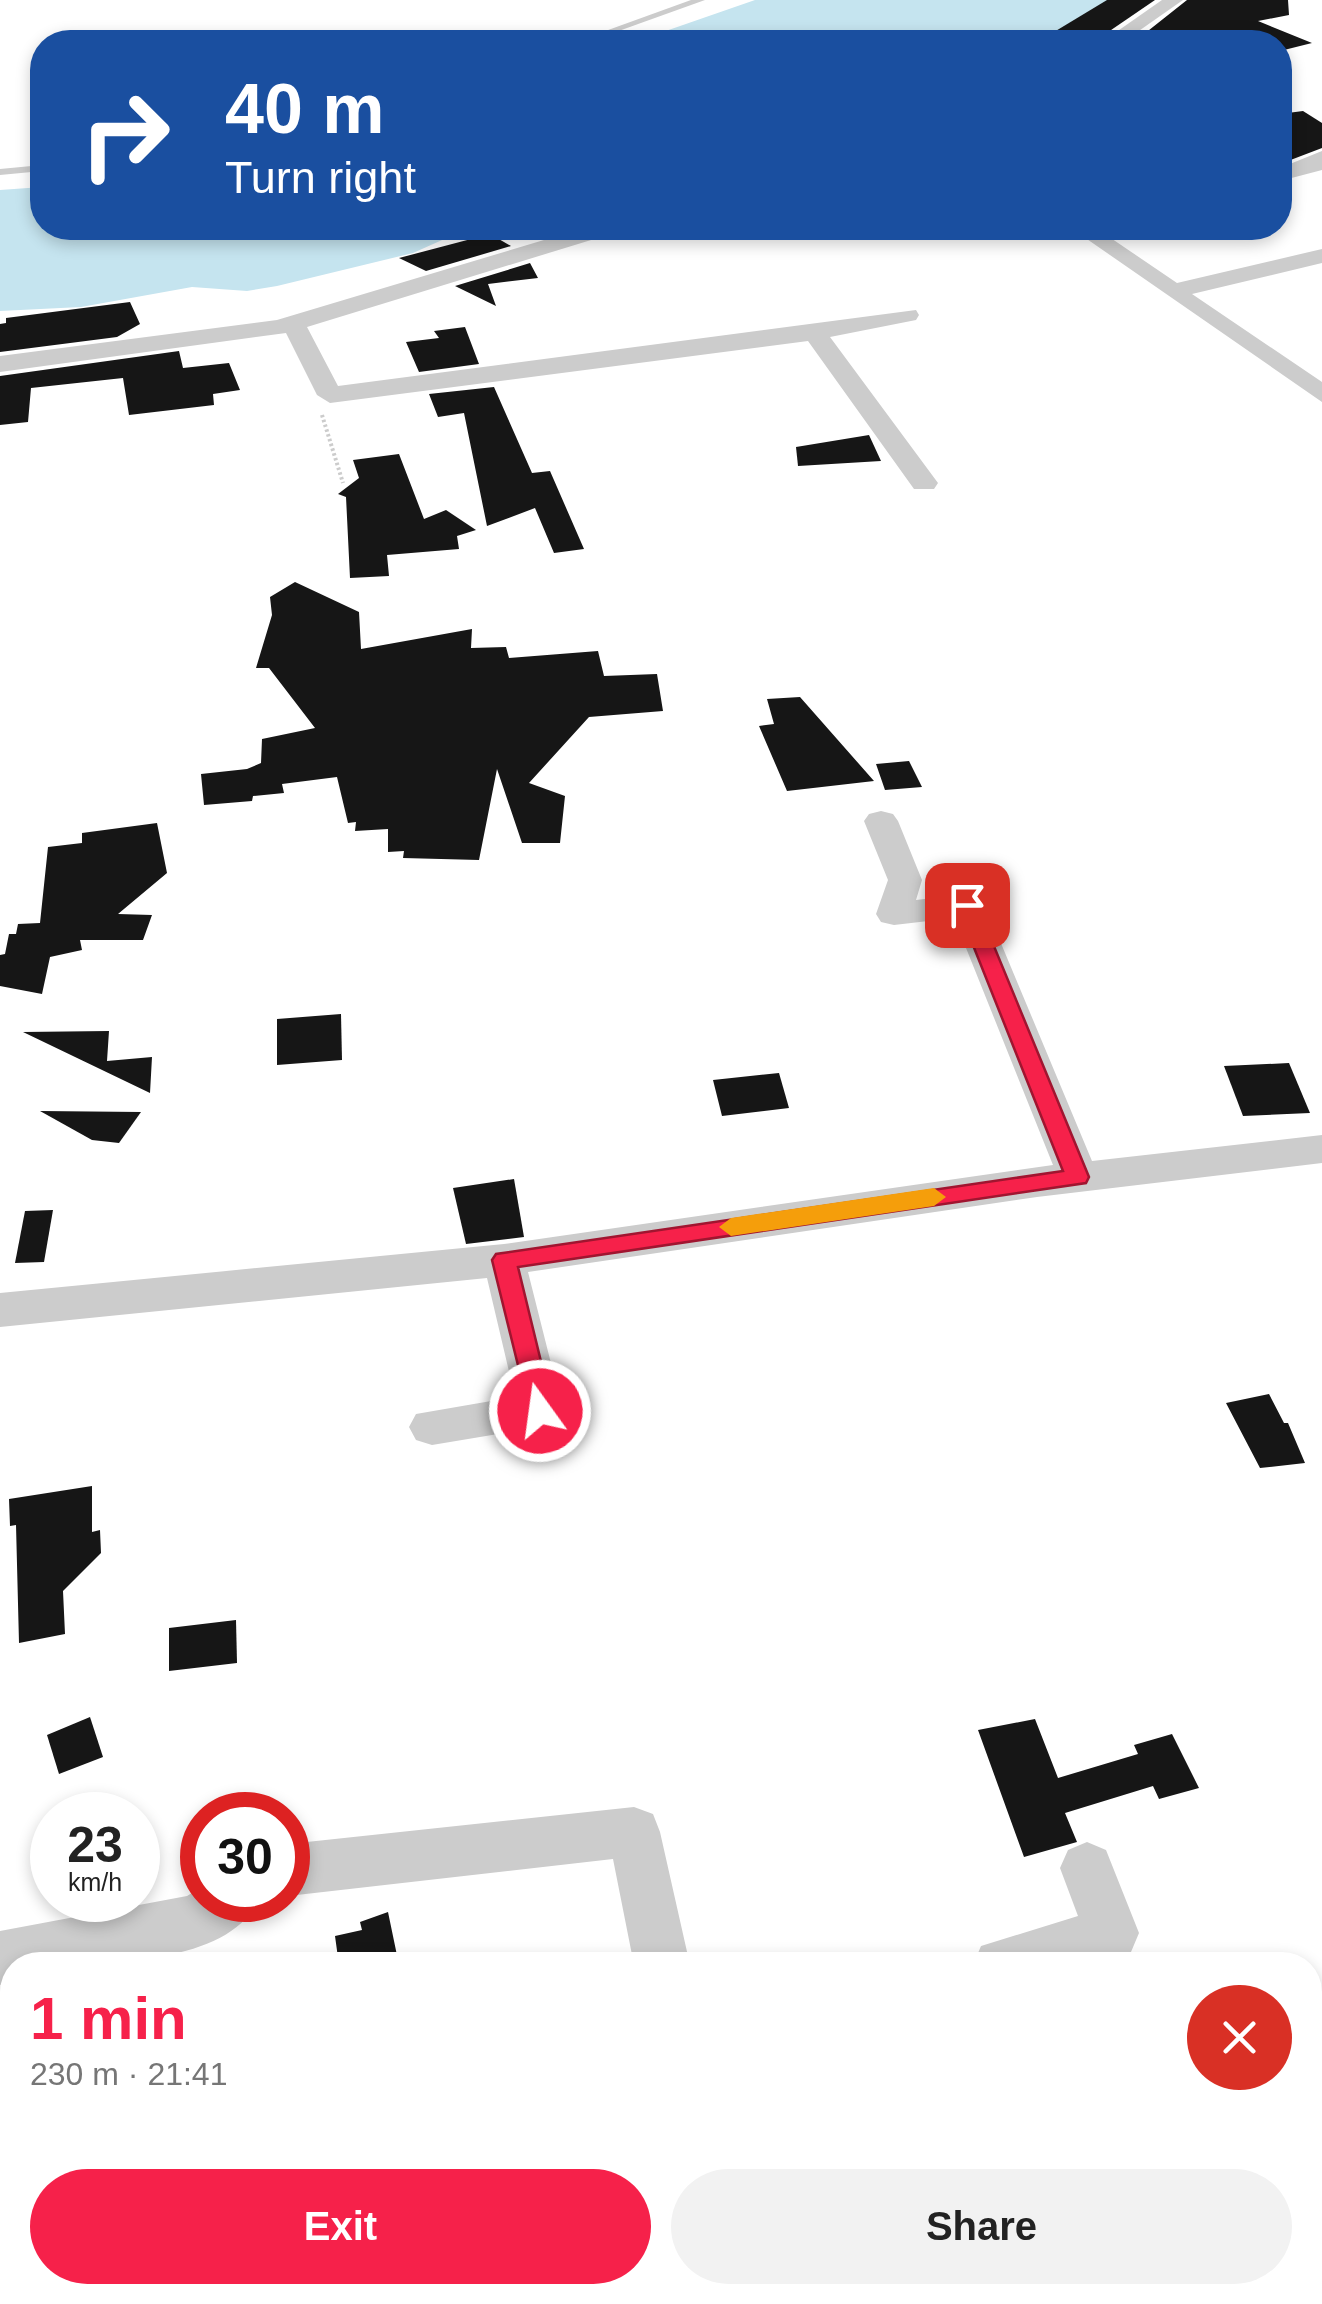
<!DOCTYPE html>
<html lang="en">
<head>
<meta charset="utf-8">
<style>
	body { margin:0; font-family:Helvetica,sans-serif; background:#f2f2f2; color:#222; height:100vh; display:flex; flex-direction:column; font-size:38px; white-space:nowrap }
	* { box-sizing:border-box; margin:0 }
	p { font-size:32px; color:#767676 }
	.icon { flex:none; width:55px; height:55px; fill:none; stroke:currentColor; stroke-width:2; stroke-linecap:round; stroke-linejoin:round }
	.map { position:relative; flex:1; overflow:hidden }
	.drawer { position:absolute; left:0px; top:1952px; width:1322px; height:352px; display:flex; flex-direction:column; background:#fff; border-radius:40px 40px 0 0; box-shadow:0 5px 15px #0003 }
	.drawer>* { flex:none }
	.hud { position:absolute; left:30px; top:30px; width:1262px; height:210px; border-radius:40px; box-shadow:0 5px 15px #0003; background:#1a4fa0; color:#fff; overflow:hidden }
	.speed { position:absolute; left:30px; top:1792px; display:flex; gap:20px; font-size:50px; font-weight:700; text-align:center }
	.speed>* { display:grid; place-content:center; width:130px; height:130px; border-radius:50%; background:#fff; box-shadow:0 5px 15px #0003; line-height:1 }
	.speed small { font-size:25px; font-weight:400 }
	.speed .limit { border:15px solid #d22; background:#fff; color:#111 }
	.pin { position:absolute; display:grid; place-items:center; width:85px; height:85px; color:#fff; margin:-42px; border-radius:20px; box-shadow:0 5px 15px #0006 }
	.me { position:absolute; width:110px; margin:-55px; rotate:346deg; stroke-linejoin:round; filter:drop-shadow(0 0 8px #0008) }
	.turn { display:flex; align-items:center; gap:35px; height:210px; padding:0 30px; font-size:45px }
	.turn .icon { width:130px; height:130px; stroke-width:2.5 }
	.turn b { display:block; font-size:70px; line-height:85px }
	.round { display:grid; place-items:center; flex:none; width:105px; height:105px; border-radius:52px; background:#f2f2f2 }
	.summary { display:flex; align-items:center; justify-content:space-between; height:170px; padding:0 30px }
	h1 { font-size:60px; font-weight:800; line-height:75px; color:#f6214a }
	.action { display:flex; gap:20px; margin-top:auto; padding:20px 30px }
	.action a { flex:1; height:115px; border-radius:60px; background:#f6214a; color:#fff; font-size:40px; font-weight:800; line-height:115px; text-align:center }
	.action a+a { background:#f2f2f2; color:#222 }
	.map>svg:first-child { display:block }
</style>
</head>
<body>
<div class="map">
<svg width="1322" height="2304" viewBox="0 0 1322 2304">
	<rect width="100%" height="100%" fill="#fff"/>
	<g fill="#c5e4ef">
		<polygon points="755,0 1123,0 1039,42 634,42"/>
		<polygon points="42,187 42,228 469,228 413,253 277,286 247,291 192,287 81,307 0,311 0,190"/>
	</g>
	<g fill="#161616">
		<polygon points="1107,0 1155,0 1095,41 1054,32"/>
		<polygon points="1187,0 1288,0 1289,15 1258,21 1312,43 1280,51 1280,42 1134,42"/>
		<polygon points="1303,111 1322,123 1322,148 1280,164 1280,114"/>
		<polygon points="490,234 511,246 426,271 399,258"/>
		<polygon points="530,263 538,278 488,284 496,306 455,286"/>
		<polygon points="130,302 140,324 117,337 0,352 0,324 6,323 6,318"/>
		<polygon points="465,327 479,364 419,372 406,342 439,338 434,331"/>
		<polygon points="179,351 183,368 229,363 240,390 213,394 214,405 129,415 123,378 31,388 28,422 0,425 0,376"/>
		<polygon points="494,387 532,473 550,471 584,549 554,553 535,508 487,526 464,413 438,417 429,394"/>
		<polygon points="869,435 881,461 798,466 796,447"/>
		<polygon points="399,454 424,519 446,510 476,530 457,536 459,549 387,555 389,576 350,578 346,497 338,494 359,478 353,460"/>
		<polygon points="295,582 359,612 361,649 472,629 471,648 506,647 509,658 598,651 604,676 657,674 663,711 589,717 529,783 565,796 560,843 522,843 497,769 479,860 403,858 404,851 388,852 388,829 355,831 356,822 348,823 337,777 282,784 284,793 253,796 252,801 204,805 201,774 247,769 261,763 262,739 315,728 269,668 256,668 272,615 270,597"/>
		<polygon points="800,697 874,781 787,791 759,726 774,724 767,699"/>
		<polygon points="909,761 922,787 885,790 876,764"/>
		<polygon points="157,823 167,873 118,914 152,915 143,940 80,940 82,950 50,957 42,994 0,986 0,955 5,954 9,934 16,934 18,924 40,923 48,847 82,843 82,833"/>
		<polygon points="341,1014 342,1060 277,1065 277,1019"/>
		<polygon points="109,1031 107,1061 152,1057 150,1093 23,1032"/>
		<polygon points="1289,1063 1310,1113 1243,1116 1224,1066"/>
		<polygon points="779,1073 789,1108 722,1116 713,1080"/>
		<polygon points="40,1111 141,1112 119,1143 92,1140"/>
		<polygon points="514,1179 524,1237 466,1244 453,1188"/>
		<polygon points="53,1210 44,1262 15,1263 25,1211"/>
		<polygon points="1269,1394 1284,1423 1288,1423 1305,1463 1260,1468 1226,1403"/>
		<polygon points="92,1486 92,1532 100,1530 101,1553 63,1591 65,1634 19,1643 16,1525 10,1526 9,1499"/>
		<polygon points="236,1620 237,1663 169,1671 169,1628"/>
		<polygon points="90,1717 103,1757 59,1774 47,1735"/>
		<polygon points="1035,1719 1058,1778 1138,1754 1134,1745 1172,1734 1199,1788 1159,1799 1153,1786 1065,1813 1077,1842 1024,1857 978,1730"/>
		<polygon points="388,1912 399,1965 339,1965 335,1936 362,1930 360,1922"/>
	</g>
	<g fill="none" stroke-linecap="round" stroke-linejoin="round">
		<polyline stroke="#ccc" stroke-width="4" stroke-dasharray="2.5 2.5" stroke-linecap="butt" points="322,415 343,483"/>
		<g fill="#ccc" fill-rule="evenodd">
			<polygon points="691,0 705,0 588,42 575,42"/>
			<polygon points="42,165 42,171 0,175 0,169"/>
		</g>
		<g fill="#ccc" fill-rule="evenodd">
			<polygon points="1162,0 1183,0 1123,42 1102,42"/>
			<polygon points="1322,151 1322,170 1280,181 1280,168"/>
			<polygon points="584,228 617,228 614,233 307,327 338,386 916,310 919,315 916,320 830,337 938,483 934,489 914,489 808,341 330,403 317,395 286,333 0,372 0,356 277,320"/>
			<polygon points="1071,228 1096,228 1177,283 1322,249 1322,263 1192,294 1322,382 1322,402"/>
			<polygon points="881,811 893,814 898,821 922,880 916,900 967,894 979,897 985,905 1092,1161 1322,1135 1322,1163 1037,1197 528,1272 563,1411 557,1424 432,1445 416,1440 409,1427 416,1414 515,1397 487,1278 0,1327 0,1293 504,1244 1053,1165 954,918 894,925 881,922 876,914 888,880 864,821 869,814"/>
			<polygon points="634,1807 653,1814 660,1832 690,1965 634,1965 613,1859 288,1896 288,1844"/>
			<polygon points="1087,1842 1106,1850 1139,1933 1131,1952 1095,1965 973,1965 981,1946 1078,1916 1060,1868 1068,1850"/>
			<path d="M 202,1887 L 202,1900 L 258,1900 C 228,1970 77,1965 12,1965 L 12,1983 L 0,1985 L 0,1931 L 187,1896 Z"/>
			<polygon points="402,2292 464,2292 466,2304 404,2304"/>
			<polygon points="1135,2292 1197,2292 1202,2304 1140,2304"/>
		</g>
	</g>
	<polygon fill="#f6214a" stroke="#a01530" stroke-width="2.5" points="967,899 977,905 1089,1177 1086,1183 518,1267 553,1411 550,1418 531,1418 492,1260 496,1254 1063,1171 957,905"/>
	<polygon fill="#f59e0b" points="934,1188 946,1197 934,1206 731,1236 719,1227 731,1218"/>
</svg>
<div class="speed"><div>23<small>km/h</small></div><div class="limit">30</div></div>
<div class="pin" style="left:967px;top:905px;background:#d93025"><svg class="icon" aria-label="arrive" viewBox="0 0 24 24"><path d="M6 21V4h12l-3 4 3 4H6"/></svg></div>
<svg class="me" style="left:540px;top:1411px" viewBox="-20 -20 40 40"><circle r="17" fill="#f6214a" stroke="#fff" stroke-width="3"/><path d="M0-11L8 9 0 5-8 9z" fill="#fff"/></svg>
<div class="hud">
<div class="turn"><svg class="icon" aria-label="right" viewBox="0 0 24 24"><path d="M7 20v-9h11M14 6l5 5-5 5"/></svg><div><b>40 m</b>Turn right</div></div>
</div>
<section class="drawer">
<div class="summary"><div><h1>1 min</h1><p>230 m · 21:41</p></div><a class="round" style="background:#d93025;color:#fff"><svg class="icon" aria-label="close" viewBox="0 0 24 24"><path d="M6 6l12 12M18 6L6 18"/></svg></a></div>
<div class="action"><a>Exit</a><a>Share</a></div>
</section>
</div>
</body>
</html>
